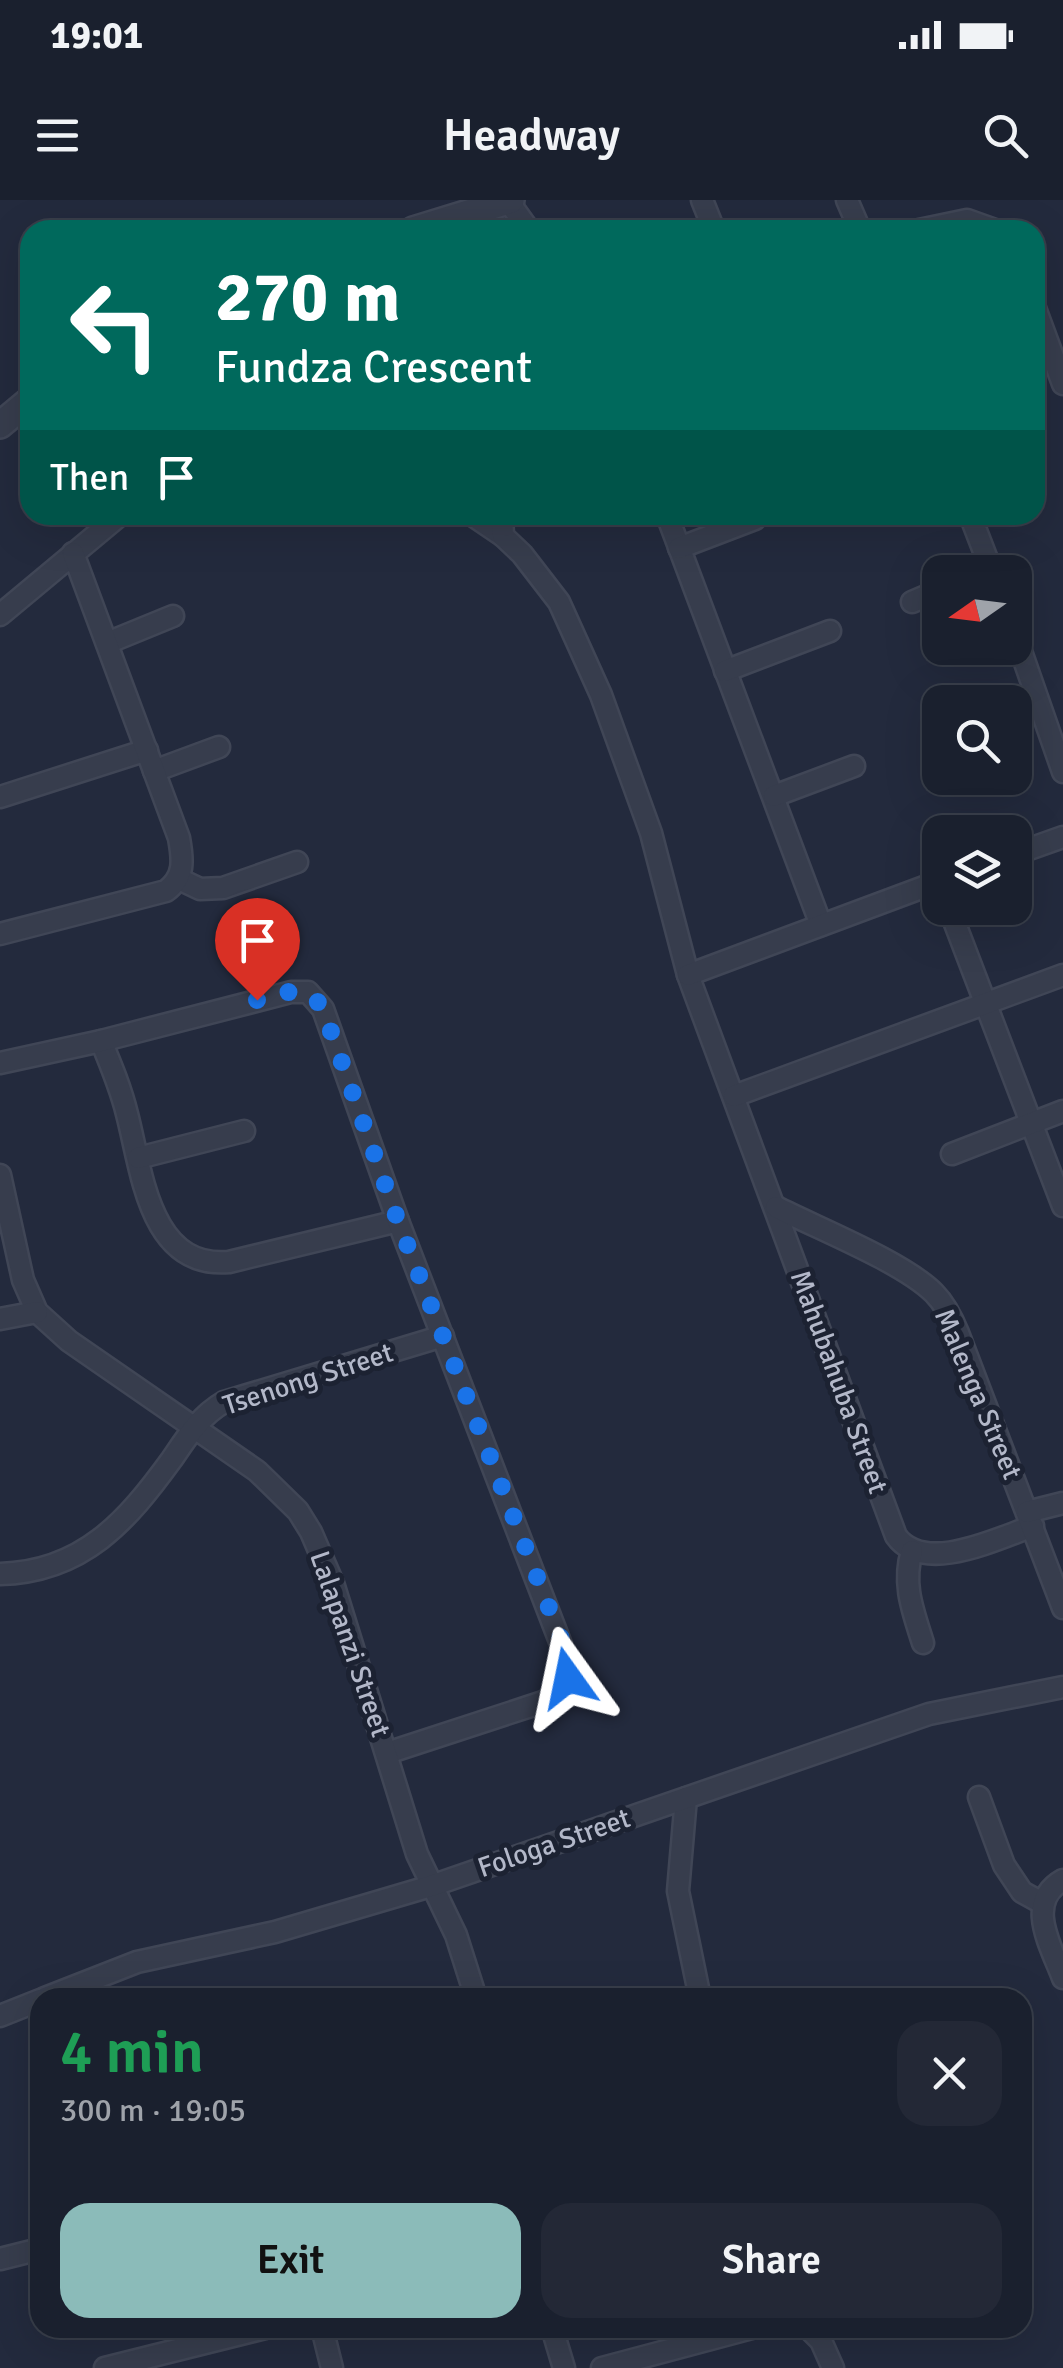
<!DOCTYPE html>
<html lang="en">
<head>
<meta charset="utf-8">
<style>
	body { margin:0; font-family:Signika,sans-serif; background:#232836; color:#f1f3f6; height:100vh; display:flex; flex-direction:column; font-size:38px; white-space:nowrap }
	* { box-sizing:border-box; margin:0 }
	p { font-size:32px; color:#9fa3aa }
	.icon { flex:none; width:55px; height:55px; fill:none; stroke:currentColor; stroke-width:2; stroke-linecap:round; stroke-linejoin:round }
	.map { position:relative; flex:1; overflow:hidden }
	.side { position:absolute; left:30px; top:1788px; width:1002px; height:350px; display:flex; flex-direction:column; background:#1a202e; border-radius:30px; box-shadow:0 10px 40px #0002,0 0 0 2px #383e4a }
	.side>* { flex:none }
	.hud { position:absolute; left:20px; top:20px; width:1025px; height:305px; border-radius:30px; box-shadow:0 10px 40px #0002,0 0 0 2px #383e4a; background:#00695c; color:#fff; overflow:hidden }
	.needle { width:65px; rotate:256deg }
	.buttons { position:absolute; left:922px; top:355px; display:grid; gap:20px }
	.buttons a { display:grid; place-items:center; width:110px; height:110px; border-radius:20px; background:#1a202e; box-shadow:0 10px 40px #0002,0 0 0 2px #383e4a; font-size:50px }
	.pin { position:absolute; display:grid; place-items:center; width:85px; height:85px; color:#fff; margin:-102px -42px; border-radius:50% 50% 50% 0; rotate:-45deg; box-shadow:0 0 10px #0007 }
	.pin .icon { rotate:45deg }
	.me { position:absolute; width:110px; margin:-55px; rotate:348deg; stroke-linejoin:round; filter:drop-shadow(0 0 8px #0008) }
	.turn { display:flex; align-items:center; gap:35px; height:210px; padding:0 30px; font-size:45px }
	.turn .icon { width:130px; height:130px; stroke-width:2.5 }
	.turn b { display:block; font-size:70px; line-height:85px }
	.then { display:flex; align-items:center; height:95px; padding:0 30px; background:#0003; gap:20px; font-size:38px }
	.round { display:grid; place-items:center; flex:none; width:105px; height:105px; border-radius:30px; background:#232836 }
	.head { display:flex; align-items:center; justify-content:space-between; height:170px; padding:0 30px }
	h1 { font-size:60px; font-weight:600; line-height:75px; color:#1e9e55 }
	.cta { display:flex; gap:20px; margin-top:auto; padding:20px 30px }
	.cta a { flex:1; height:115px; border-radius:30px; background:#8bbbb9; color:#111; font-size:40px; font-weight:600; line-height:115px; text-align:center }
	.cta a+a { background:#232836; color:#f1f3f6 }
	.status { display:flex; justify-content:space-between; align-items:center; height:70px; padding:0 50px; background:#1a202e; direction:ltr }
	.status svg { height:28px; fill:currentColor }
	header { display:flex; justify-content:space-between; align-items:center; height:130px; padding:0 30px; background:#1a202e; font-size:45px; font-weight:600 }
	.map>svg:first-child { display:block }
</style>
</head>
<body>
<div class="status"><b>19:01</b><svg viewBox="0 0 49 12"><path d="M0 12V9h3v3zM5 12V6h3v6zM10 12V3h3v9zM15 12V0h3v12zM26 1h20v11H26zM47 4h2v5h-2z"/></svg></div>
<header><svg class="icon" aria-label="menu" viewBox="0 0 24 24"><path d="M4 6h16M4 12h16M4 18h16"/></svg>Headway<svg class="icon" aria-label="search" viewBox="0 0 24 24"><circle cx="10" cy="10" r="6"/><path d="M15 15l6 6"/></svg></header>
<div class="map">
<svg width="1063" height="2168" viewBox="0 0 1063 2168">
	<rect width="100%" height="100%" fill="#232a3d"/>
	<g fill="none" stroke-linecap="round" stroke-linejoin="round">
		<g stroke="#404656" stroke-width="25">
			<g id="minor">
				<polyline points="702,0 714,30"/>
				<polyline points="847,0 860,30"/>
				<polyline points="508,1 529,30"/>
				<polyline points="919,30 967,20 995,30"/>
				<polyline points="1035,108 1063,184"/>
				<polyline points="472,315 503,336"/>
				<path d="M 502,315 L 503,336 L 522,354 L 559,402 L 601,495 L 651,633 L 688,775 L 896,1336 C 924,1375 996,1339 1033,1326"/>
				<polyline points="667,315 821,725"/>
				<polyline points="970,315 992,372"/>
				<polyline points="679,348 755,319"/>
				<polyline points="912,402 940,390"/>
				<polyline points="0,415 120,315"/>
				<polyline points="1015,434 1063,572"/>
				<polyline points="107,443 173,416"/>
				<polyline points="725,471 830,431"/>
				<polyline points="154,571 219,547"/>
				<polyline points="774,596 854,566"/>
				<polyline points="0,597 147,550"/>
				<polyline points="1015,654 1063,637"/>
				<polyline points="179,679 200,689 223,688 297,662"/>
				<polyline points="949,708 1063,1006"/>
				<path d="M 0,734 L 166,691 C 185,677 183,660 179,638 L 73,353"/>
				<polyline points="688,775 940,681"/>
				<path d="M 101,841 C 111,865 121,889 127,914 C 142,971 149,1069 229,1062 L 398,1021"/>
				<path d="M 0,863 L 101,841 L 291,792 L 308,792 L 323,809 L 398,1021 L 569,1465 C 567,1483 559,1494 543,1502 L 387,1553"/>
				<polyline points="734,896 1063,775"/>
				<polyline points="952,954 1063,911"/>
				<polyline points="138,958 244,931"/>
				<polyline points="0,975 23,1080 37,1112 69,1141 257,1271 298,1311 311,1332 333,1383 417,1654 456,1735 476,1798"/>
				<path d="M 776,1007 C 817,1028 903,1062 934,1093 C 945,1104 952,1118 958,1133 L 1063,1408"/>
				<polyline points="0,1119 37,1112"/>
				<polyline points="1027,1312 1063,1303"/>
				<path d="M 912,1351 C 902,1384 913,1411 923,1443"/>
				<path d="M 0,1374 C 83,1372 127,1321 172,1259 C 187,1237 200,1216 224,1202 L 443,1136"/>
				<polyline points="979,1597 1004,1665 1022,1692 1042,1703"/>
				<polyline points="686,1598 678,1691 700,1798"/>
				<path d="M 1063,1680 C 1024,1702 1051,1746 1063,1778"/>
				<polyline points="45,1798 137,1762 275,1732 431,1686 929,1514 1063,1487"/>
				<polyline points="0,1816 40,1800"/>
				<polyline points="0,2059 40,2049"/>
				<polyline points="322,2128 332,2168"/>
				<polyline points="552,2128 564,2168"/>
				<polyline points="808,2128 821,2141 833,2168"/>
				<polyline points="105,2168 265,2128"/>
				<polyline points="602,2168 752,2128"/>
			</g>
		</g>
		<g stroke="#404656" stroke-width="30">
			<g id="tertiary">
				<polyline points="413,30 511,0"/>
				<polyline points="0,225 30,200"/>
			</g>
		</g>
		<use href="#minor" stroke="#373d4d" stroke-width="20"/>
		<use href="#tertiary" stroke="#373d4d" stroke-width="25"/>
	</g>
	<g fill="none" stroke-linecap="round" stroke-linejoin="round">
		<path stroke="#1a73e8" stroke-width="18" stroke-dasharray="0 32.4" d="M 257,800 C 283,793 306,782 323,809 L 398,1021 L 564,1446 L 569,1465 L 568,1478"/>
	</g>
	<g text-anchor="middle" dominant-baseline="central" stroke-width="10" stroke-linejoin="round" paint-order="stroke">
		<g font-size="28" fill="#b3b8c9" stroke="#1c2232">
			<text transform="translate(308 1179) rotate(-18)">Tsenong Street</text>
			<text transform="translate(839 1182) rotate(70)">Mahubahuba Street</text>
			<text transform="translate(978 1194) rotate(67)">Malenga Street</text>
			<text transform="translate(350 1444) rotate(71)">Lalapanzi Street</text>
			<text transform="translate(554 1643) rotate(-19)">Fologa Street</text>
		</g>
	</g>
</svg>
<div class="buttons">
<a><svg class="needle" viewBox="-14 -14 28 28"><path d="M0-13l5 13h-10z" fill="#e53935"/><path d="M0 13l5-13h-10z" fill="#9fa3aa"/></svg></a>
<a><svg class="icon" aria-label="search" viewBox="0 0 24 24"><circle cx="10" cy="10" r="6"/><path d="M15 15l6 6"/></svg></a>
<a><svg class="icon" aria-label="layers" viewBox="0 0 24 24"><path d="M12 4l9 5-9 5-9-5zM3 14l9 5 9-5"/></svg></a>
</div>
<div class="pin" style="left:257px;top:800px;background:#d93025"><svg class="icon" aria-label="arrive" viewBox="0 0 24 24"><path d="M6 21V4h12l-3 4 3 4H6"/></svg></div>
<svg class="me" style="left:568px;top:1478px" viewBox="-20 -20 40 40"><path d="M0-17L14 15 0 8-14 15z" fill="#1a73e8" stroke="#fff" stroke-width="4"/></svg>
<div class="hud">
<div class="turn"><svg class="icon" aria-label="left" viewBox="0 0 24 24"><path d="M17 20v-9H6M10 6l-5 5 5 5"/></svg><div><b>270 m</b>Fundza Crescent</div></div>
<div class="then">Then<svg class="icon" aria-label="arrive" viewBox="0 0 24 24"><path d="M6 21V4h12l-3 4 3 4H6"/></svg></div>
</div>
<section class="side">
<div class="head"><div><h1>4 min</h1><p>300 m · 19:05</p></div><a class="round"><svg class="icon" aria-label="close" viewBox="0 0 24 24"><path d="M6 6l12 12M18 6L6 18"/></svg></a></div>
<div class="cta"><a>Exit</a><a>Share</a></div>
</section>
</div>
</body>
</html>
